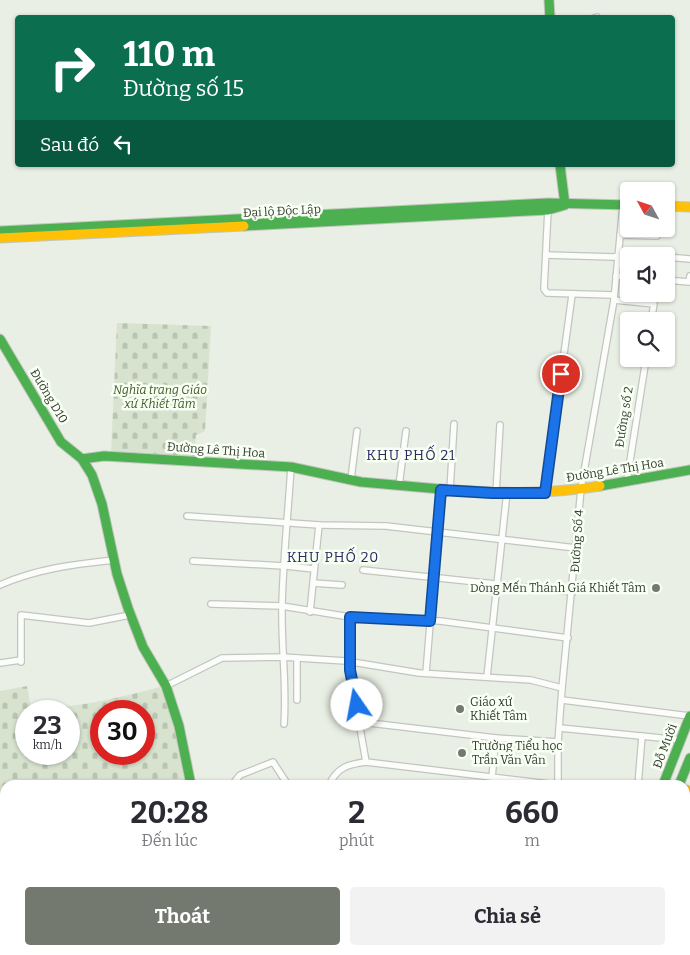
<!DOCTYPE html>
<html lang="vi">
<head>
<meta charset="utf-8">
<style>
	body { margin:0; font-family:Bitter,serif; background:#f2f2f3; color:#2b2b33; height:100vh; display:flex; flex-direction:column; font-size:19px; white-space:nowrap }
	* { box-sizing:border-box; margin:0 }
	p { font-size:16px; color:#7c7c81 }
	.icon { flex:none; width:28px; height:28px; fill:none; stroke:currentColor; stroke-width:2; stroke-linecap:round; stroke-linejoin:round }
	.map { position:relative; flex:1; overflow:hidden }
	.details { position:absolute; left:0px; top:780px; width:690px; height:175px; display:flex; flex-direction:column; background:#fff; border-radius:15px 15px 0 0; box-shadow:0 1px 4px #0004 }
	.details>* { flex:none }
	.top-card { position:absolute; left:15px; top:15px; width:660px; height:152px; border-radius:5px; box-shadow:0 1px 4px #0004; background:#0b6e4f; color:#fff; overflow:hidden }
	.needle { width:32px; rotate:310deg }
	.fabs { position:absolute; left:620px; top:182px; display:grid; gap:10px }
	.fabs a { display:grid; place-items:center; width:55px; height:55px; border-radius:5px; background:#fff; box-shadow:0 1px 4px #0004; font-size:25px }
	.speed { position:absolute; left:15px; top:700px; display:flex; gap:10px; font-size:25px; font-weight:700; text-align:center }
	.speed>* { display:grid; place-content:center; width:65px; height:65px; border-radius:50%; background:#fff; box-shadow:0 1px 4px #0004; line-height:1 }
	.speed small { font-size:12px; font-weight:400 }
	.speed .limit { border:8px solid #d22; background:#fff; color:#111 }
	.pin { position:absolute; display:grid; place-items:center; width:42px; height:42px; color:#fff; margin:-21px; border:2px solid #fff; border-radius:50%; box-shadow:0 1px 5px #0007 }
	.me { position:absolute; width:55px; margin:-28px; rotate:348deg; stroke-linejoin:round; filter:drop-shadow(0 0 4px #0008) }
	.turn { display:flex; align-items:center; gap:18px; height:105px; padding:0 25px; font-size:22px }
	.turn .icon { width:65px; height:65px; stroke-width:2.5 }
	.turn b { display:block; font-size:35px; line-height:42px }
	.then { display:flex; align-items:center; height:48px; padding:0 25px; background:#0003; gap:10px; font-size:19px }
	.eta { display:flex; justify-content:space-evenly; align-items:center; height:85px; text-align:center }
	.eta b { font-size:30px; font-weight:700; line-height:35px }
	.button { display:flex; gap:10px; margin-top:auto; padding:10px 25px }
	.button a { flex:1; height:58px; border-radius:5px; background:#747970; color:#fff; font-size:20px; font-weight:700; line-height:58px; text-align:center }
	.button a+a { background:#f2f2f3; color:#2b2b33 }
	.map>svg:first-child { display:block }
</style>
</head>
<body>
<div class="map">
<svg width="690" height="955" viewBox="0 0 690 955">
	<defs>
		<pattern id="cemetery-stones" width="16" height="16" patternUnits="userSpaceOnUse" patternTransform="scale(1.25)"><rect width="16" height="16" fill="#d7e3ce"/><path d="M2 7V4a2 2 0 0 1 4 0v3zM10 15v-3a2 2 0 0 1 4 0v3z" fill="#b9c4b1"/></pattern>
	</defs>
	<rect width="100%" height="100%" fill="#e9efe4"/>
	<g fill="url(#cemetery-stones)" fill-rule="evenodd">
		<polygon points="117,323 211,326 205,431 196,435 194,456 111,453"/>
		<path d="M 27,686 L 31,708 C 74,709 118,698 160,687 L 176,729 L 185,785 L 5,785 L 5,950 L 163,950 L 163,955 L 0,955 L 0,691 ZM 26,711 L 69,711 L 69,754 L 26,754 ZM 101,711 L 144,711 L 144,754 L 101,754 Z"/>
	</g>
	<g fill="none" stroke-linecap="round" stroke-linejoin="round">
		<g stroke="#c1c6be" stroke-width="8">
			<g id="street">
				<polyline points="594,18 597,17"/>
				<polyline points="548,210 544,289 547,293 613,295"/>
				<polyline points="620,235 657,236"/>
				<polyline points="546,255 614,257 622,254 657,256"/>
				<polyline points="666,257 690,259"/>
				<polyline points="616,276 629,277"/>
				<polyline points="666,280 689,282 690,276"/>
				<polyline points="614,300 654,304 651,321"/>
				<polyline points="351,479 357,431"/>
				<polyline points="627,480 646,359"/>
				<polyline points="399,486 406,431"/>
				<polyline points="450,490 454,424"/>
				<polyline points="496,493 500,425"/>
				<polyline points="545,493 572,295"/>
				<polyline points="187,516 319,525 386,526 576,548"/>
				<polyline points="193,561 284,566"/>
				<polyline points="286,566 314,569"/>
				<polyline points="363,570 573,592"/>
				<polyline points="313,583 342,585"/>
				<path d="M 0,585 C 36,569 75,564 114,560"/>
				<polyline points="211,604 282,606 350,617 440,621 568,638"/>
				<polyline points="310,612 319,525"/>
				<polyline points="350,617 350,671 366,762"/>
				<polyline points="21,662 21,615 89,623 130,615"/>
				<polyline points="0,663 21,660"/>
				<polyline points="426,673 441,490"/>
				<polyline points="487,677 507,492"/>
				<polyline points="166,686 222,658 282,657 346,661 419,673 531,680 562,688"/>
				<polyline points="297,700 297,658"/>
				<polyline points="562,700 690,716"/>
				<polyline points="361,722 496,738 558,742"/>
				<path d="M 284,724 C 287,685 281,645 282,606 C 283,560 288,515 291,467"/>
				<polyline points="560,728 681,740"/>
				<polyline points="492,777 496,738"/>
				<polyline points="232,785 240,775 273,762 288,785"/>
				<path d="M 329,785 C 337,767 349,764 366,762 L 558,785"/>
				<polyline points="558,785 558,742 562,688 581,489 614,300 623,205"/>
				<polyline points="638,785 642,736"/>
				<polyline points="284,950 285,955"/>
				<polyline points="398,950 399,955"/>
				<polyline points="494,950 525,955"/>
				<polyline points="255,955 269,950"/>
				<polyline points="532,955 547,955"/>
			</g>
		</g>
		<g stroke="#c1c6be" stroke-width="11">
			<g id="fast">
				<polyline points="549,0 550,18"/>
				<polyline points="560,165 565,205"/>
				<polyline points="244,226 548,210 562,206"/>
				<polyline points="0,231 548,203 629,205"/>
				<polyline points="0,339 61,442 82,459 92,475 102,504 117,574 128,608 143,647 166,686 179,726 191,785"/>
				<polyline points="82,459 104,456 291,467 361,482 440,489"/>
				<polyline points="600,486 690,470"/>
				<polyline points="663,785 690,716"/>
				<polyline points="679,785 690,758"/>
				<polyline points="169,950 169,955"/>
				<polyline points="595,955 597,950"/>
				<polyline points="611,955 613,950"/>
			</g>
		</g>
		<g stroke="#c1c6be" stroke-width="11">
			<g id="slow">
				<polyline points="666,206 690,207"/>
				<polyline points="0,238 244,226"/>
				<path d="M 440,489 C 494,493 546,495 600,486"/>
				<polyline points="685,790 690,791"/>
				<polyline points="685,851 685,861"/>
				<polyline points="674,950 674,955"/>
			</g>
		</g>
		<use href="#street" stroke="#fcfdfb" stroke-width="5.5"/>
		<use href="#fast" stroke="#4caf50" stroke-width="9"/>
		<use href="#slow" stroke="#ffc107" stroke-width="9"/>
	</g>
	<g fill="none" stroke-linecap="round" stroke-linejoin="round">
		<g stroke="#114b97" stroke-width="12">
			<polyline id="route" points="357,705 350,670 350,617 430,621 441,490 492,493 545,493 561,374"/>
		</g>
		<use href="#route" stroke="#1a73e8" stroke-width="9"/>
	</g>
	<g fill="#747970" stroke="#f8fff3" stroke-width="2">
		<circle cx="656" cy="588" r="5"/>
		<circle cx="460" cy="709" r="5"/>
		<circle cx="462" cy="753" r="5"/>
	</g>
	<g text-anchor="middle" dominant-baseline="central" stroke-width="5" stroke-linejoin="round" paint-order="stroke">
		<g font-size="12" fill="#353a32" stroke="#f8fff3">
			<text transform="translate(282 211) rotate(-3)">Đại lộ Độc Lập</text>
			<text transform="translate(49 396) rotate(59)">Đường D10</text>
			<text transform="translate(624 417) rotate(-81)">Đường số 2</text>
			<text transform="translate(216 450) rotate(4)">Đường Lê Thị Hoa</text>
			<text transform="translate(615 470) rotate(-9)">Đường Lê Thị Hoa</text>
			<text transform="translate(577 541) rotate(-86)">Đường Số 4</text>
			<text transform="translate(665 746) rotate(-69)">Đỗ Mười</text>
		</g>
		<g font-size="12" font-style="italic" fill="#405b28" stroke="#f8fff3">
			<text x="160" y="390">Nghĩa trang Giáo<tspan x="160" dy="14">xứ Khiết Tâm</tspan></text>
		</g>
		<g font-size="12" fill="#353a32" stroke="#f8fff3" text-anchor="start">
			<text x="646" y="588" text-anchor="end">Dòng Mến Thánh Giá Khiết Tâm</text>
			<text x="470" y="702">Giáo xứ<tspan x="470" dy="14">Khiết Tâm</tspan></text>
			<text x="472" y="746">Trường Tiểu học<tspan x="472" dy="14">Trần Văn Vân</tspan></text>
		</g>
		<g font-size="14" letter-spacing="1" fill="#2e2a65" stroke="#f8fff3">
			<text x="411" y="455">KHU PHỐ 21</text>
			<text x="333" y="557">KHU PHỐ 20</text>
		</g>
	</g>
</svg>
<div class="fabs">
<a><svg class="needle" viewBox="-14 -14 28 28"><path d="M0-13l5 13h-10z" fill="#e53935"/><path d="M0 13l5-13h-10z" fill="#7c7c81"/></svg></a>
<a><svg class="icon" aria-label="sound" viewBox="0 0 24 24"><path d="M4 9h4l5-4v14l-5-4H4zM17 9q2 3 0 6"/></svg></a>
<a><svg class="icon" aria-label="search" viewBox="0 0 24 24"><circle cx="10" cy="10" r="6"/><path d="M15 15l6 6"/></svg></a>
</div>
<div class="speed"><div>23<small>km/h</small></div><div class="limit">30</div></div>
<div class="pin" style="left:561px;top:374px;background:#d93025"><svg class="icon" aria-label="arrive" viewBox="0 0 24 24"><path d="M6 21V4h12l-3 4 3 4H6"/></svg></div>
<svg class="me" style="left:357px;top:705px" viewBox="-20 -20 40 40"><circle r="19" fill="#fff"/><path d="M0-13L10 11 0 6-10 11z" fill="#1a73e8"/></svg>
<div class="top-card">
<div class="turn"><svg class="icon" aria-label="right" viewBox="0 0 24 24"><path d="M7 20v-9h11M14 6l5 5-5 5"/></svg><div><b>110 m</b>Đường số 15</div></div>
<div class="then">Sau đó<svg class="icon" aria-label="left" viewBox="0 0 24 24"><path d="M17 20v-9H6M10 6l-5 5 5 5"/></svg></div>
</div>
<section class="details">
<div class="eta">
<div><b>20:28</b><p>Đến lúc</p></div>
<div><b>2</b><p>phút</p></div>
<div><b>660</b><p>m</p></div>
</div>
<div class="button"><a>Thoát</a><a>Chia sẻ</a></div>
</section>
</div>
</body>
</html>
